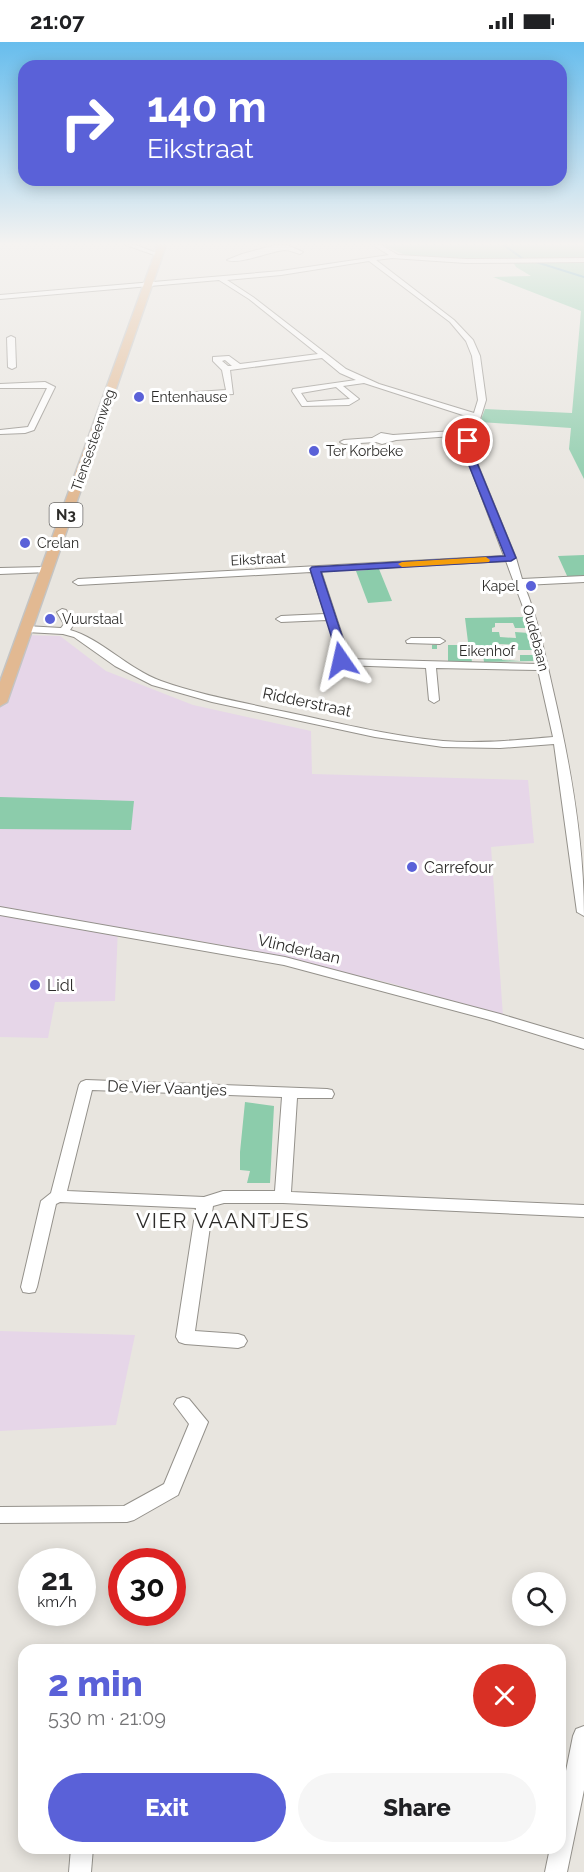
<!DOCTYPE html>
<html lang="en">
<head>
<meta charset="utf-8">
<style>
	body { margin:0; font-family:Raleway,sans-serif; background:#f6f6f6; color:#202124; height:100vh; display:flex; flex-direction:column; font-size:22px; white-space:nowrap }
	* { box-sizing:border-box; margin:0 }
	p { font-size:20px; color:#757577 }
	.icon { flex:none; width:33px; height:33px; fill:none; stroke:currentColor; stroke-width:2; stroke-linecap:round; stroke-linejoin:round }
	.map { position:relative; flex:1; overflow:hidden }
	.sheet { position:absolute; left:18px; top:1602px; width:548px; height:210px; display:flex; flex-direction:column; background:#fff; border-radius:18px; box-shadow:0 3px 15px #0003 }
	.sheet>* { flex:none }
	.guide { position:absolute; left:18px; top:18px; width:549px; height:126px; border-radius:18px; box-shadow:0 3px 15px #0003; background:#5a61d8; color:#fff; overflow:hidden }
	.fabs { position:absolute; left:512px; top:1530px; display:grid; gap:12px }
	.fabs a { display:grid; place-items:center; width:54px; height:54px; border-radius:50%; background:#fff; box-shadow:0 3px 15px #0003; font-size:30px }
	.speed { position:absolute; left:18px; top:1506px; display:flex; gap:12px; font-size:30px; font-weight:700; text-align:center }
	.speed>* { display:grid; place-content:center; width:78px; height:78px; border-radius:50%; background:#fff; box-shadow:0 3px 15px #0003; line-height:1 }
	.speed small { font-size:15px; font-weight:400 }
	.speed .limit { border:9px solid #d22; background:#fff; color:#111 }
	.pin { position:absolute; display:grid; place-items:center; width:51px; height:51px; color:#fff; margin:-26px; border:3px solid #fff; border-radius:50%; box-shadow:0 2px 6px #0007 }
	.me { position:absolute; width:66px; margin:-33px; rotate:349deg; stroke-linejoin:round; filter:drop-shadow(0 0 4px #0008) }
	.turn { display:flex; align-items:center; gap:21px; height:126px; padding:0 30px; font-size:27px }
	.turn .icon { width:78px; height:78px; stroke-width:2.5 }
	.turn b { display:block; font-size:42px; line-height:51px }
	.round { display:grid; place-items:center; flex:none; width:63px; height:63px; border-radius:32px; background:#f6f6f6 }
	.summary { display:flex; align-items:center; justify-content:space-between; height:102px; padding:0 30px }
	h1 { font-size:36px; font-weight:800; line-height:45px; color:#5a61d8 }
	.action { display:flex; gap:12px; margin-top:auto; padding:12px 30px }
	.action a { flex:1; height:69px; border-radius:36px; background:#5a61d8; color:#fff; font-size:24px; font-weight:800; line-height:69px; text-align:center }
	.action a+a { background:#f6f6f6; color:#202124 }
	.status { display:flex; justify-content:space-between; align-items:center; height:42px; padding:0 30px; background:#fff; direction:ltr }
	.status svg { height:16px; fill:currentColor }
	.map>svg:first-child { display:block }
</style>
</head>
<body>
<div class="status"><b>21:07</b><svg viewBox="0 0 49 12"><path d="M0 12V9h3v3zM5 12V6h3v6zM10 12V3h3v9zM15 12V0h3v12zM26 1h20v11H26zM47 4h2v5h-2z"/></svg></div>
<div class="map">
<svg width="584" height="1830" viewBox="0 0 584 1830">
	<rect width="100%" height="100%" fill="#e8e5df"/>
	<g fill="#e6d6e8">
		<polygon points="24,593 60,594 106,629 193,663 311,689 312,732 528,738 534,801 491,805 503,974 390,941 221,903 118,885 115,959 55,960 48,996 0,995 0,660"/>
		<polygon points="0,1289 135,1293 116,1383 0,1389"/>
	</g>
	<g fill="#8cccab">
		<polygon points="383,203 584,203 584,217 467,218 405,213"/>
		<polygon points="513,220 584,220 584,437 569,407 571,386 480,380 485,367 572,371 581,269 493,235 531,234 516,225"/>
		<polygon points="584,513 584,536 568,536 558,514"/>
		<polygon points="379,527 392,559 368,561 356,529"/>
		<polygon points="525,575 528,586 515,586 513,581 495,581 495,585 492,586 492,590 499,590 500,595 516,596 515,590 529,591 533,608 518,608 517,603 499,602 499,606 494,607 495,614 502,615 502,618 520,619 520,613 533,613 534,619 484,620 483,613 471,613 472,620 448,620 448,603 437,603 437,607 432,607 432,603 466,603 468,600 465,576"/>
		<polygon points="0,755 134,759 131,788 0,787"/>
		<polygon points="245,1060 274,1064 270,1141 247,1141 250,1129 240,1128 240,1110"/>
	</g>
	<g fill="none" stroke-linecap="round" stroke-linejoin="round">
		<g stroke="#3e9bb8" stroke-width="2">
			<polyline points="504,203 523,217"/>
			<polyline points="536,220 584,235"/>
		</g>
		<g stroke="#94918b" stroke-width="2">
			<g id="minor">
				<polygon points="126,203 136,203 162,213 157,214"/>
				<path d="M 276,203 L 287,203 L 303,210 L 300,212 C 296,211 290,208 285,208 C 270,209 240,223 227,218 L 242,212 Z"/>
				<path d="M 373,203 L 381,203 L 398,213 L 466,217 L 584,216 L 584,220 L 466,221 L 392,216 L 376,218 L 454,278 L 473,298 L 480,314 L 486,358 L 471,406 L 516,516 L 522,537 L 584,534 L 584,540 L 524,543 C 538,577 545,613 553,648 C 570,721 584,798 584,874 L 577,870 L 554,702 L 500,706 L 443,705 L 375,695 L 212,660 L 152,643 L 115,624 L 74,595 L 63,592 L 26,590 L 21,587 L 26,584 L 61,586 L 64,582 L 57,570 L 62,567 L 66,568 L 74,582 L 70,588 C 100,596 128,627 161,639 C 200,653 241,660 281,669 C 335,680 389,694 443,699 C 480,702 516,698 553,695 L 538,628 L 436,626 L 439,658 L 434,661 L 429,658 L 426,626 L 341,623 L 336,618 L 335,602 L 327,578 L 281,580 L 276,577 L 281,574 L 325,572 L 311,530 L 78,543 L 73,540 L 78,537 L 504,514 L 463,406 L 467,393 L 396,398 L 382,402 L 376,400 L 344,402 L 340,400 L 344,398 L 372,396 L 381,391 L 393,393 L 469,388 L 472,376 L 364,341 L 343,344 L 359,357 L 349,363 L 302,364 L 292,349 L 293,347 L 356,338 L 340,331 L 322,316 L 230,328 L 233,352 L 165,356 L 165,352 L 168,352 L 226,348 L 222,328 L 213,319 L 213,315 L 229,314 L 240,322 L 318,312 L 249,257 L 219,238 L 0,257 L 0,253 L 281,229 L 389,213 ZM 369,219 L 450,280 L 466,299 L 472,314 L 478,358 L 474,371 L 379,342 L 346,327 L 253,255 L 227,238 L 281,233 ZM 225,318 L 232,324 L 228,324 L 222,319 ZM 336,345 L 350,357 L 307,360 L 301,351 ZM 506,519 L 526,573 L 537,622 L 346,617 L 345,602 L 321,529 Z"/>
				<polygon points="11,294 15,296 16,325 12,327 8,325 7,296"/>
				<polygon points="45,340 55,345 34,388 25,391 0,392 0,388 28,385 47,346 0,346 0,342"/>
				<polygon points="46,525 49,526 49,530 0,532 0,526"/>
				<polygon points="411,596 440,596 445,599 440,602 407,601 406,599"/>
				<polygon points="0,865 285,915 500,972 584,997 584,1007 490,978 284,923 0,873"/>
				<path d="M 86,1038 L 327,1047 L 332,1048 L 334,1052 L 332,1056 L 297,1056 L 291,1150 L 584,1163 L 584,1175 L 283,1161 L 224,1161 L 213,1164 L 195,1289 L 238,1292 L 244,1294 L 247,1299 L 244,1304 L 238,1306 L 185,1302 L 179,1300 L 176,1295 L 196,1166 L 60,1160 L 56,1162 L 37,1245 L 35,1250 L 29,1251 L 23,1250 L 21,1245 L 41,1159 L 51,1151 L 79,1043 L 81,1040 ZM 92,1048 L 282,1055 L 275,1149 L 223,1149 L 204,1155 L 67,1149 Z"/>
				<polygon points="183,1355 189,1357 208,1380 178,1453 134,1478 127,1480 0,1481 0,1465 124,1464 164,1442 189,1382 174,1362 177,1357"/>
				<polygon points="584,1684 584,1748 567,1830 545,1830 550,1806 560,1806 560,1759 573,1694 576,1687"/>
				<polygon points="71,1806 93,1806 91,1830 69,1830"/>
			</g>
		</g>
		<g stroke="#c4c4c3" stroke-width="3">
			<polygon id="major" points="158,203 166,203 7,660 0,664 0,640"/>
		</g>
		<use href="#minor" fill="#fff" fill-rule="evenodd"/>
		<use href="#major" fill="#e2b992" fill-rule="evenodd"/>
	</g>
	<linearGradient id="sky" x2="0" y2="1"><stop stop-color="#67bded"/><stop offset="0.44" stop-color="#f5f3f1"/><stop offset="1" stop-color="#f5f3f1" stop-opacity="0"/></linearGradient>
	<rect width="584" height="459" fill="url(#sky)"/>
	<polygon fill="#5a61d8" stroke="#3a3f8c" stroke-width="1.5" points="468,396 472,399 473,411 516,516 511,519 321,530 345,603 346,618 345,620 337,620 334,603 310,527 312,525 505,514 464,411 464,399"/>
	<polygon fill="#f59e0b" points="486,515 490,518 489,520 402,525 398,522 402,520"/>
	<g fill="#5a61d8" stroke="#fff" stroke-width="2">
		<circle cx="139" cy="355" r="6"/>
		<circle cx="314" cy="409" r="6"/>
		<circle cx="25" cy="501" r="6"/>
		<circle cx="531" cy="544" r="6"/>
		<circle cx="50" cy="577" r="6"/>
		<circle cx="412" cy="825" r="6"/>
		<circle cx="35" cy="943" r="6"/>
	</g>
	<g text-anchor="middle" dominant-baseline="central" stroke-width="6" stroke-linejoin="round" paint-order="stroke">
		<g font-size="14" fill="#2d2c2a" stroke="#fff" text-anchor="start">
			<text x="151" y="355">Entenhause</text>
			<text x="326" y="409">Ter Korbeke</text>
			<text x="37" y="501">Crelan</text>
			<text x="519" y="544" text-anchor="end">Kapel</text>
			<text x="62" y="577">Vuurstaal</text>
		</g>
		<g font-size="14" fill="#2d2c2a" stroke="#fff">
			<text transform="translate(93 398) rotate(-71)">Tiensesteenweg</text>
			<text transform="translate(258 517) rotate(-3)">Eikstraat</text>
			<text transform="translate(536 596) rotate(75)">Oudebaan</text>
			<text x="487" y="609">Eikenhof</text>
		</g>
		<rect fill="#fff" stroke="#6c6b6a" stroke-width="1.5" x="49.5" y="461" width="33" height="24" rx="4.5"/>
		<g font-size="15" font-weight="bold" fill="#2d2c2a">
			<text x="66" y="473">N3</text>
		</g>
		<g font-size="16" fill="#2d2c2a" stroke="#fff">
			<text transform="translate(307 660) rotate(12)">Ridderstraat</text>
			<text transform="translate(299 907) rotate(13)">Vlinderlaan</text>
			<text transform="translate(167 1046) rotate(2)">De Vier Vaantjes</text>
		</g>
		<g font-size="16" fill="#2d2c2a" stroke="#fff" text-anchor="start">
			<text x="424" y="825">Carrefour</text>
			<text x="47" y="943">Lidl</text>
		</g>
		<g font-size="21" letter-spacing="1.5" fill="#2d2c2a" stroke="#fff">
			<text x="223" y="1178">VIER VAANTJES</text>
		</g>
	</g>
</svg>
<div class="fabs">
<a><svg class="icon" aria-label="search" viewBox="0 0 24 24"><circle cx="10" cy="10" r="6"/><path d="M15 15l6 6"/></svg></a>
</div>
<div class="speed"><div>21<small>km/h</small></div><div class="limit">30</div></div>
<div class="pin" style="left:468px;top:399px;background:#d93025"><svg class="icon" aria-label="arrive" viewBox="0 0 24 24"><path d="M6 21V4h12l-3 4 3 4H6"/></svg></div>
<svg class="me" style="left:341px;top:618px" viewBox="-20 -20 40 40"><path d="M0-17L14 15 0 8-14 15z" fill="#5a61d8" stroke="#fff" stroke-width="4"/></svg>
<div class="guide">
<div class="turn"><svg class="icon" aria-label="right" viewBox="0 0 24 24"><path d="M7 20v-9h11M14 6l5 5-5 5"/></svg><div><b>140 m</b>Eikstraat</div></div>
</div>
<section class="sheet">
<div class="summary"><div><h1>2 min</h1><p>530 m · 21:09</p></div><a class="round" style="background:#d93025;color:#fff"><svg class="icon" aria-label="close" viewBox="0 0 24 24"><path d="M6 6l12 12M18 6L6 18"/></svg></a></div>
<div class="action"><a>Exit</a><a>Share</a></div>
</section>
</div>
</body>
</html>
